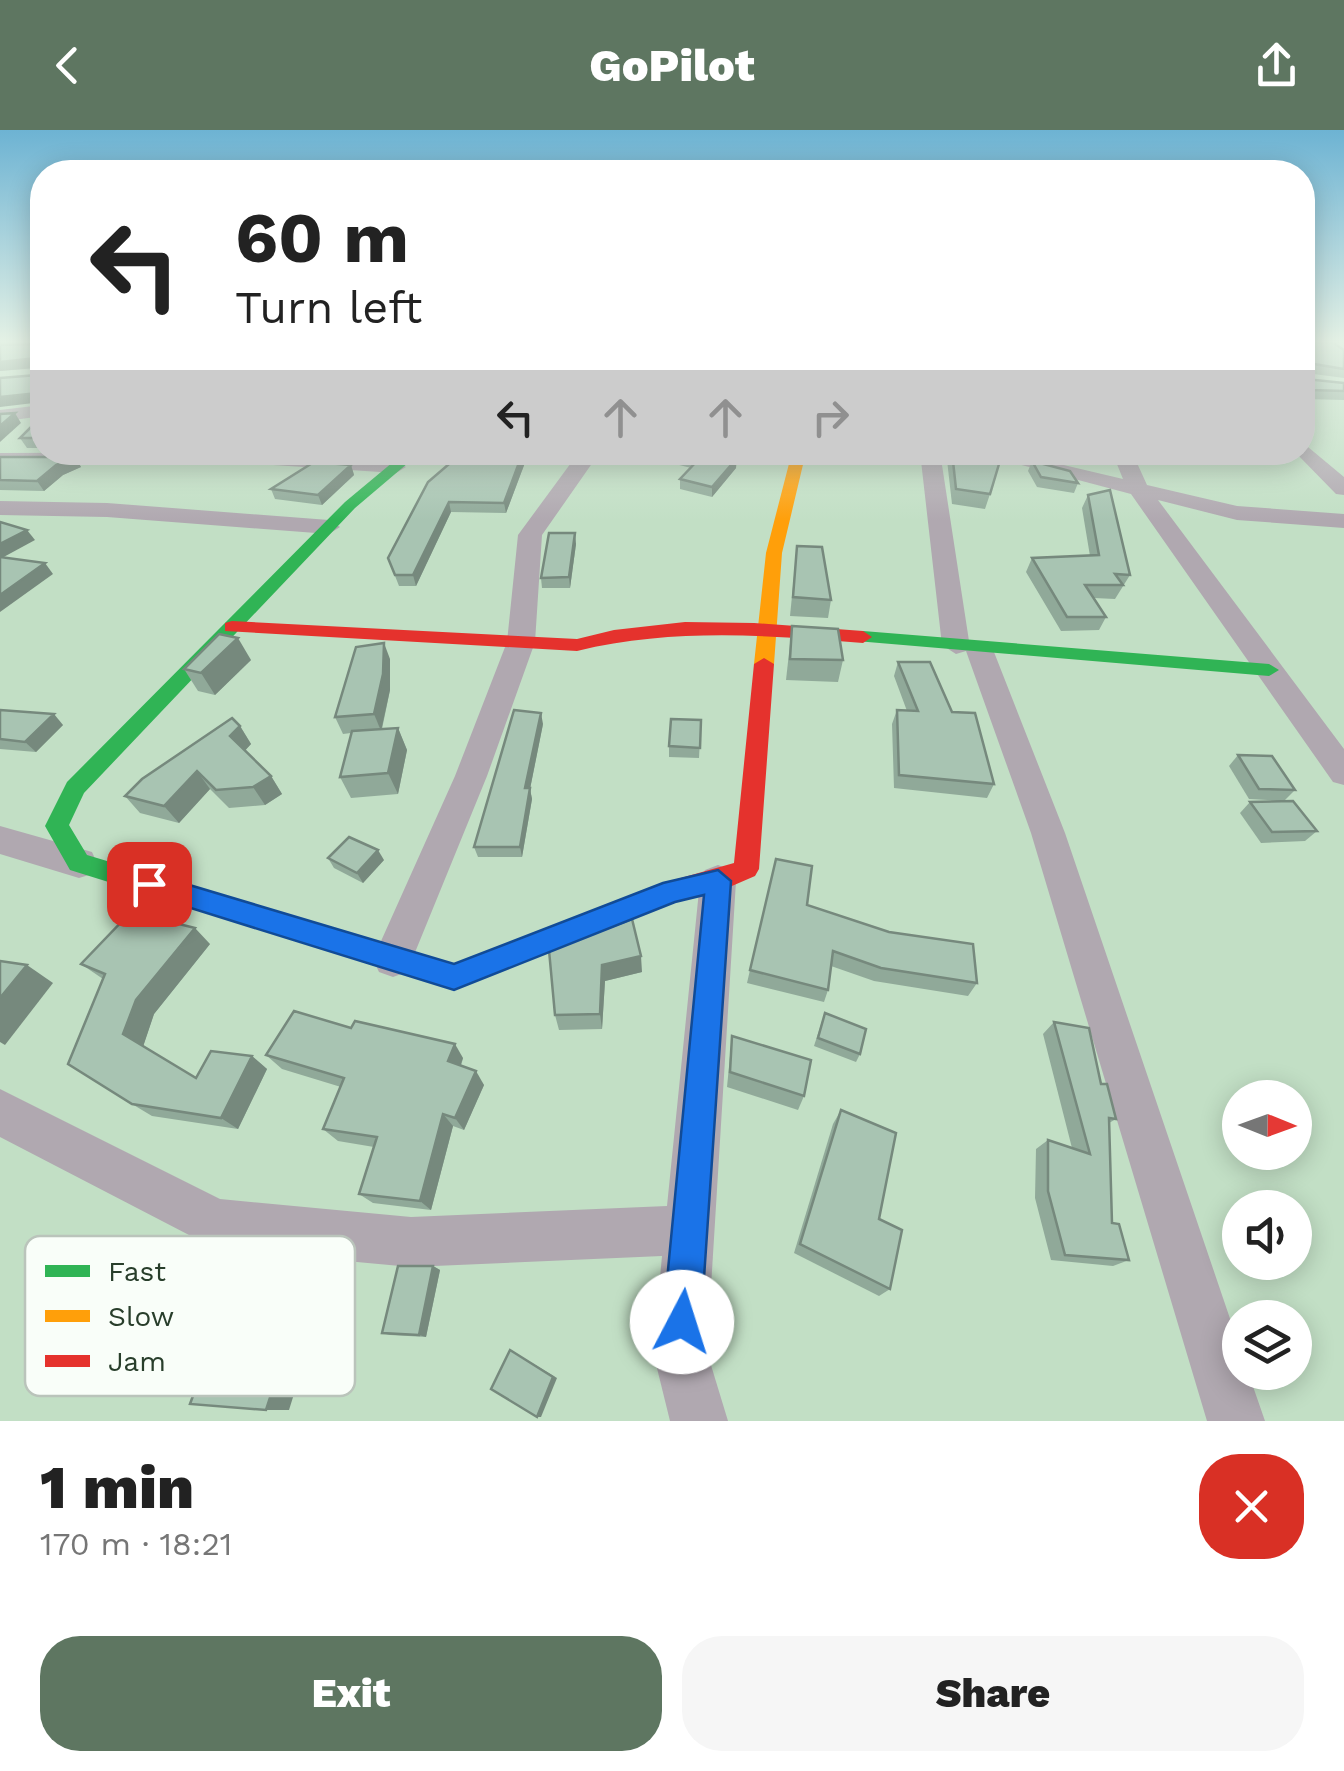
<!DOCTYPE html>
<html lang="en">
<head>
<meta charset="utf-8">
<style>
	body { margin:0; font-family:"Work Sans",sans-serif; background:#f6f6f6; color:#222; height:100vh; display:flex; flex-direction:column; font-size:38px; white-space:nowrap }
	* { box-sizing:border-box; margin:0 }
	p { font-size:32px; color:#767676 }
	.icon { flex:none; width:55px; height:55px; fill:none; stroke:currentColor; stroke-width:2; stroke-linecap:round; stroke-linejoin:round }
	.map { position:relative; height:1291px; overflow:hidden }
	.details { display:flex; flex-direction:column; background:#fff; flex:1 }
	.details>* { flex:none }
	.guide { position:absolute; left:30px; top:30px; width:1285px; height:305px; border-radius:40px; box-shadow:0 5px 25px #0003; background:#fff; color:#222; overflow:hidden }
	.needle { width:65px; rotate:91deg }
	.fabs { position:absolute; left:1222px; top:950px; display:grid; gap:20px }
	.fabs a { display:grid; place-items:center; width:90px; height:90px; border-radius:50%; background:#fff; box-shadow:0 5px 25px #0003; font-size:50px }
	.pin { position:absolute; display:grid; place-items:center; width:85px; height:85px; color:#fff; margin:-42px; border-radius:20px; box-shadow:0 5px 15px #0006 }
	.me { position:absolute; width:110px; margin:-55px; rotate:5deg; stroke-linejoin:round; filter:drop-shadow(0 0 8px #0008) }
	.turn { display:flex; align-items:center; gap:35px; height:210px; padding:0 40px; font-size:45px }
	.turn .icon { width:130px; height:130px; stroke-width:2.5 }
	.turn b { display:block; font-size:70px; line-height:85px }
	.lanes { display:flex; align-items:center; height:95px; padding:0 40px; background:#0003; justify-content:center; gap:50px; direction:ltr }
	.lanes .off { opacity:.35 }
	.round { display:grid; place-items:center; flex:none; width:105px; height:105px; border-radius:40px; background:#f6f6f6 }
	.overview { display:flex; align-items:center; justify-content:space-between; height:170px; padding:0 40px }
	h1 { font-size:60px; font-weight:800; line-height:75px }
	.action { display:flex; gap:20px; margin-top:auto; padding:20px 40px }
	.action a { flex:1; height:115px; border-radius:40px; background:#5e7661; color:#fff; font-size:40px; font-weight:800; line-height:115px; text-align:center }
	.action a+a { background:#f6f6f6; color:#222 }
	header { display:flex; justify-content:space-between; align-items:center; height:130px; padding:0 40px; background:#5e7661; color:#fff; font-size:45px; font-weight:800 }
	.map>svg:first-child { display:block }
</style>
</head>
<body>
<header><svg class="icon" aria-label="back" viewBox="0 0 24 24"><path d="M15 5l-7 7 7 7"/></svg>GoPilot<svg class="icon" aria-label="share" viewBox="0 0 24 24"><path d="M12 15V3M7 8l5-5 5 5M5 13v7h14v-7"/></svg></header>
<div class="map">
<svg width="1344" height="1291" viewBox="0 0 1344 1291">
	<rect width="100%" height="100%" fill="#c2dfc5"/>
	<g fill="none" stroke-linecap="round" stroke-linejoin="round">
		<g fill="#b0a8b0" fill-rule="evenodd">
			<polygon points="42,275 42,286 0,292 0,280"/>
			<polygon points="1302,312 1344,347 1344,365 1336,364 1295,322 1302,322"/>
			<polygon points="268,322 396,331 406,337 396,343 199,330 0,335 0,323"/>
			<polygon points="579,322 600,322 542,405 535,512 487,646 407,842 393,847 379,842 373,829 455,646 507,512 518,405"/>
			<polygon points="920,322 940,322 969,511 988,511 992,517 1065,703 1240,1218 1240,1242 1248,1242 1265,1291 1207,1291 1031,703 966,521 956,524 942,515"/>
			<polygon points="972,322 1009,322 1123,349 1112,322 1132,322 1147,355 1237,376 1344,384 1344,398 1237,390 1158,370 1344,619 1344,655 1333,652 1131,364"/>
			<polygon points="0,371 107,373 329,390 340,397 329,404 107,387 0,385"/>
			<polygon points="0,696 92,722 97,733 92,744 79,748 0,724"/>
			<polygon points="718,735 731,740 736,751 707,1222 728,1291 670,1291 653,1222 662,1126 411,1137 216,1119 0,1007 0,959 220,1069 411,1087 667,1076 700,751 705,740"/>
		</g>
		<g fill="#30b455" fill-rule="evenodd">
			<polygon points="405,322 421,322 355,378 84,663 69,695 87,725 310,792 314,800 310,808 301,812 70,740 45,696 67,652 345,372"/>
			<polygon points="863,501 1269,534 1279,540 1269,546 856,511 856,503"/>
		</g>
		<polygon fill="#ff9f0a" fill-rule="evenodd" points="792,322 806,322 782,423 774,534 764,540 754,534 766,423"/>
		<g fill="#e5322d" fill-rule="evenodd">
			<path d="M 232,491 L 577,509 L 614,500 L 685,492 L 754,493 L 863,501 L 872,507 L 863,513 C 766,505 673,498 577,521 L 225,501 L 225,493 Z"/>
			<polygon points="764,528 774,534 759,739 755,746 718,762 674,771 454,860 292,808 288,800 292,792 301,788 454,834 663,753 734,733 754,534"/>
		</g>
	</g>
	<g fill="#90a999">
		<polygon points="42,210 42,318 27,318 20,308 39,289 37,245 39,238 0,241 0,215 37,214"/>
		<polygon points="1302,210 1344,220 1344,248 1306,243 1305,249 1344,253 1344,270 1305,269 1302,266"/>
		<polygon points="463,322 529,322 506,383 451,382 416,456 399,456 388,428"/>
		<polygon points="629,322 736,322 736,338 712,367 680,359 680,349 691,338"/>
		<polygon points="949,322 991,322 990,364 985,379 952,374 947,330"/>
		<polygon points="1027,322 1055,322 1052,328"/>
		<polygon points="0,327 75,327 81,337 63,345 44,361 0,360"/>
		<polygon points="1032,331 1078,353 1074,363 1037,357 1028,341"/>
		<polygon points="351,335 354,345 322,375 275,369 271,359"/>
		<polygon points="1088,365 1130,445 1115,469 1094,468 1106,487 1099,500 1061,501 1026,442 1032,428 1090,426 1082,378"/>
		<polygon points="576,414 570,458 542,458 541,448"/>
		<polygon points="797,416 831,470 828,488 790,486"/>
		<polygon points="792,496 843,530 838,552 786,550"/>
		<polygon points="390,529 390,560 382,599 398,598 407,620 398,664 351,668 340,647 351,603 343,604 335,587"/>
		<polygon points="251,530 215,565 198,561 184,539"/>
		<polygon points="898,532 952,582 994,654 987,668 894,658 892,594 897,580 907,581 894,546"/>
		<polygon points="0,580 63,595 36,622 0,619"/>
		<polygon points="701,590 699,628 669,627 669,616"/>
		<polygon points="543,594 530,659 532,669 522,727 478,727 474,717"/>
		<polygon points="240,596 251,614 245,620 271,646 282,664 265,675 229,678 210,659 179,693 140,683 125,666"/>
		<polygon points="1238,625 1295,660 1284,671 1249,669 1229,636"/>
		<polygon points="1250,672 1317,701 1305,711 1261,713 1240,683"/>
		<polygon points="328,728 384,730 363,753 334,738"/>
		<polygon points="807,775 977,853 968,866 874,851 831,836 828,860 824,872 747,853 750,840"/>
		<polygon points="210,814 154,884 143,916 196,948 252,926 267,939 238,999 152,986 132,974 103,849 81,834"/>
		<polygon points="549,820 642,842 605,851 602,899 559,900 555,885"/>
		<polygon points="822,891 860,924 856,932 814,916"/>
		<polygon points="1054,892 1101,954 1116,989 1109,993 1112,1093 1129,1130 1113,1136 1051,1130 1035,1068 1036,1019 1048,1010 1072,1018 1043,904"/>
		<polygon points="351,898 463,928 461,936 484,955 464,1000 453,996 431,1080 373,1073 359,1064 374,1017 338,1011 323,999 341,957 282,939 266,925"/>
		<polygon points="732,906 804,966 798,980 727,957"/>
		<polygon points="841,980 879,1089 890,1159 879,1166 794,1123 833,994"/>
		<polygon points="433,1136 440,1140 426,1207 390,1205 382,1203"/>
	</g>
	<g fill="#76897d">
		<polygon points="36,228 42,237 0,241 0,232"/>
		<polygon points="39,263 42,272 0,277 0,267"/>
		<polygon points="15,283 21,293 0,312 0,296"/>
		<polygon points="523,322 529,322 506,383 504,373"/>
		<polygon points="75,327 81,337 63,345 44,361 37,351 56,335"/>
		<polygon points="737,328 736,338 712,367 712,357"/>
		<polygon points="351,335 354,345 322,375 318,365"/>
		<polygon points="449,372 451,382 416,456 413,445"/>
		<polygon points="27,400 35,410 0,429 0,414"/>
		<polygon points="575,403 576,414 570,458 569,447"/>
		<polygon points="45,433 53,444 0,482 0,465"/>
		<polygon points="238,508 251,530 215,565 201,543"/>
		<polygon points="384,513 390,529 390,560 381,601 374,584"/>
		<polygon points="541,583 543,594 530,659 532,669 522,727 520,717 525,658"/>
		<polygon points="54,584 63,595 36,622 25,612"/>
		<polygon points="240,596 251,614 242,624 230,606"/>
		<polygon points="398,598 407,620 398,664 388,643"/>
		<polygon points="197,641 210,659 179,693 164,676"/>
		<polygon points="271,646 282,664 265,675 253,657"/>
		<polygon points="378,720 384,730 363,753 357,743"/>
		<polygon points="195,798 210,814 154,884 143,917 123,904 136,870"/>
		<polygon points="641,826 642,842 605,851 602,899 600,884 602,835"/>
		<polygon points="27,835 53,853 5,915 0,912 0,868"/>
		<polygon points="455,914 463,928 457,945 448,931"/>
		<polygon points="252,926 267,939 238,999 221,988"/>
		<polygon points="476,941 484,955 464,1000 455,988"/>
		<polygon points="443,984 453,996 431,1080 420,1071"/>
		<polygon points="433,1136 440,1140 426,1207 419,1205"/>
		<polygon points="177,1140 203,1147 165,1230 135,1227"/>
		<polygon points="291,1203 312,1207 289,1280 266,1280"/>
		<polygon points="510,1220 557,1248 541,1287 537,1287"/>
	</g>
	<g fill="#a8c4b2" stroke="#76897d" stroke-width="2.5">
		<polygon points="38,210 42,210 42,308 20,308 39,289 39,263 0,267 0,248 37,245 40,232 36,228 0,232 0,215 37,214"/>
		<polygon points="1302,210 1329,210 1344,220 1344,239 1308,233 1305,249 1344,253 1344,261 1311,260 1302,252"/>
		<polygon points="15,283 0,296 0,284"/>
		<polygon points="463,322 523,322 504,373 449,372 413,445 395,445 388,428 428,352"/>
		<polygon points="669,322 736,322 737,328 712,357 680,349 698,330"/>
		<polygon points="952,322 991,322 1002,324 990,364 956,359"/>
		<polygon points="0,327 75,327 56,335 37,351 0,350"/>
		<polygon points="1032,331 1070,341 1078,353 1041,347"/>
		<polygon points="314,332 351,335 318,365 271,359"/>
		<polygon points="1110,360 1130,445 1115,444 1123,455 1085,455 1106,487 1067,487 1032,428 1099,425 1088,365"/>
		<polygon points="0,392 27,400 0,414"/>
		<polygon points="549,403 575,403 569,447 541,448"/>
		<polygon points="797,416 822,417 831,470 793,467"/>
		<polygon points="0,427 45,433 0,465"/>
		<polygon points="792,496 838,499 843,530 790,529"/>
		<polygon points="219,504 238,508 201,543 184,539"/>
		<polygon points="384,513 383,544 374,584 335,587 356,517"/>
		<polygon points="898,532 930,532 952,582 975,583 994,654 899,645 897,580 918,581"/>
		<polygon points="0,580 54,584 25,612 0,609"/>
		<polygon points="514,580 541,583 525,658 530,658 520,717 474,717"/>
		<polygon points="232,588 240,596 230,606 271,646 253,657 216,660 197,641 164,676 125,666 142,649"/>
		<polygon points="671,589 701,590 700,618 669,616"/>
		<polygon points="398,598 388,643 340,647 352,601"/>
		<polygon points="1238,625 1272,626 1295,660 1259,659"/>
		<polygon points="1293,671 1317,701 1272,702 1250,672"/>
		<polygon points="349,707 378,720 357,743 328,728"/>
		<polygon points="776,729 812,736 807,775 889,802 973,814 977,853 881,838 833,821 828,860 750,840"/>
		<polygon points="131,782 195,798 136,870 123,904 196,948 211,921 252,926 221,988 132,974 68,934 105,844 81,834"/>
		<polygon points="632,789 641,826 602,835 600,884 555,885 549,820"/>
		<polygon points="0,831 27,835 0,868"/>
		<polygon points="294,881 351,898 355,891 455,914 448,931 476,941 455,988 443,984 420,1071 359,1064 377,1007 323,999 344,948 266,925"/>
		<polygon points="825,883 866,899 860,924 818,908"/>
		<polygon points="1054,892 1089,898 1101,954 1107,954 1116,989 1109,988 1112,1093 1119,1094 1129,1130 1065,1125 1048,1061 1048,1010 1090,1024"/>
		<polygon points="732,906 811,930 804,966 730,942"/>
		<polygon points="841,980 896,1003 879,1089 902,1100 890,1159 800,1114"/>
		<polygon points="398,1136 433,1136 419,1205 382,1203"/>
		<polygon points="218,1198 291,1203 266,1280 190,1274"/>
		<polygon points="510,1220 553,1247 537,1287 491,1259"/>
	</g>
	<linearGradient id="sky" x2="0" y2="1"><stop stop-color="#6db3d3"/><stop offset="0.54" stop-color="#e4f1e5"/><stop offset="1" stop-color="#e4f1e5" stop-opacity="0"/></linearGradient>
	<rect width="1344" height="391" fill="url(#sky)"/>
	<polygon fill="#1a73e8" stroke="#114b97" stroke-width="2.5" points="718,740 731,751 701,1192 695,1205 682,1210 669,1205 663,1192 704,765 675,772 454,860 149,765 136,754 149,743 454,834 663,753"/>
	<rect x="25" y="1106" width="330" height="160" rx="15" fill="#f9fef9" stroke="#bac4bb" stroke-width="2.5"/>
	<rect x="45" y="1135" width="45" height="12" fill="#30b455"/>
	<rect x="45" y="1180" width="45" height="12" fill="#ff9f0a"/>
	<rect x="45" y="1225" width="45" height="12" fill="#e5322d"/>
	<g font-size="28" fill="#283e2b">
		<text x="108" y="1151">Fast</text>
		<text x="108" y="1196">Slow</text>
		<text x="108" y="1241">Jam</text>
	</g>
</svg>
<div class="fabs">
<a><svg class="needle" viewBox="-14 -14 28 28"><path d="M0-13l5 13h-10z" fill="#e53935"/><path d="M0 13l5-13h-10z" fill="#767676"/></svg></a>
<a><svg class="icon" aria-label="sound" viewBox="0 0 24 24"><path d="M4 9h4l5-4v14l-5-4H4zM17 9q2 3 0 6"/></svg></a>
<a><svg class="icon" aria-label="layers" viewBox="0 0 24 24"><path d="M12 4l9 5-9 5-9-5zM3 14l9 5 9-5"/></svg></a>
</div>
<div class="pin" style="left:149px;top:754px;background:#d93025"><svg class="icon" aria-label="arrive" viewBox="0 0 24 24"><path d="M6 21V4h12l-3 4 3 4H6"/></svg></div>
<svg class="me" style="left:682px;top:1192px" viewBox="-20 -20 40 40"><circle r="19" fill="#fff"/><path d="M0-13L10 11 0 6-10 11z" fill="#1a73e8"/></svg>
<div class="guide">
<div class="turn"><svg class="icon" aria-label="left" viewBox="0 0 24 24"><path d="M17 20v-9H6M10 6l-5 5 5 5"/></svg><div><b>60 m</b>Turn left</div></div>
<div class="lanes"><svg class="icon" aria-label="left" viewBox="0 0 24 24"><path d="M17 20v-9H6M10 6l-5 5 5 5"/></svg><svg class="icon off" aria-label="ahead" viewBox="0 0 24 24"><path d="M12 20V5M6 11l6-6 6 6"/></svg><svg class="icon off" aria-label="ahead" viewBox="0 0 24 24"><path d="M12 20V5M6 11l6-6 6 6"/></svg><svg class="icon off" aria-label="right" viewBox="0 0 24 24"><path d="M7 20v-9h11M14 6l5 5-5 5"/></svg></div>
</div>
</div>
<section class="details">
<div class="overview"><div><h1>1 min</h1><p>170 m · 18:21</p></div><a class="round" style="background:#d93025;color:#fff"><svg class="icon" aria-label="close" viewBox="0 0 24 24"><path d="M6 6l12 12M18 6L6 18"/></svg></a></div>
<div class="action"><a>Exit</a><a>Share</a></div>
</section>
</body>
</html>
